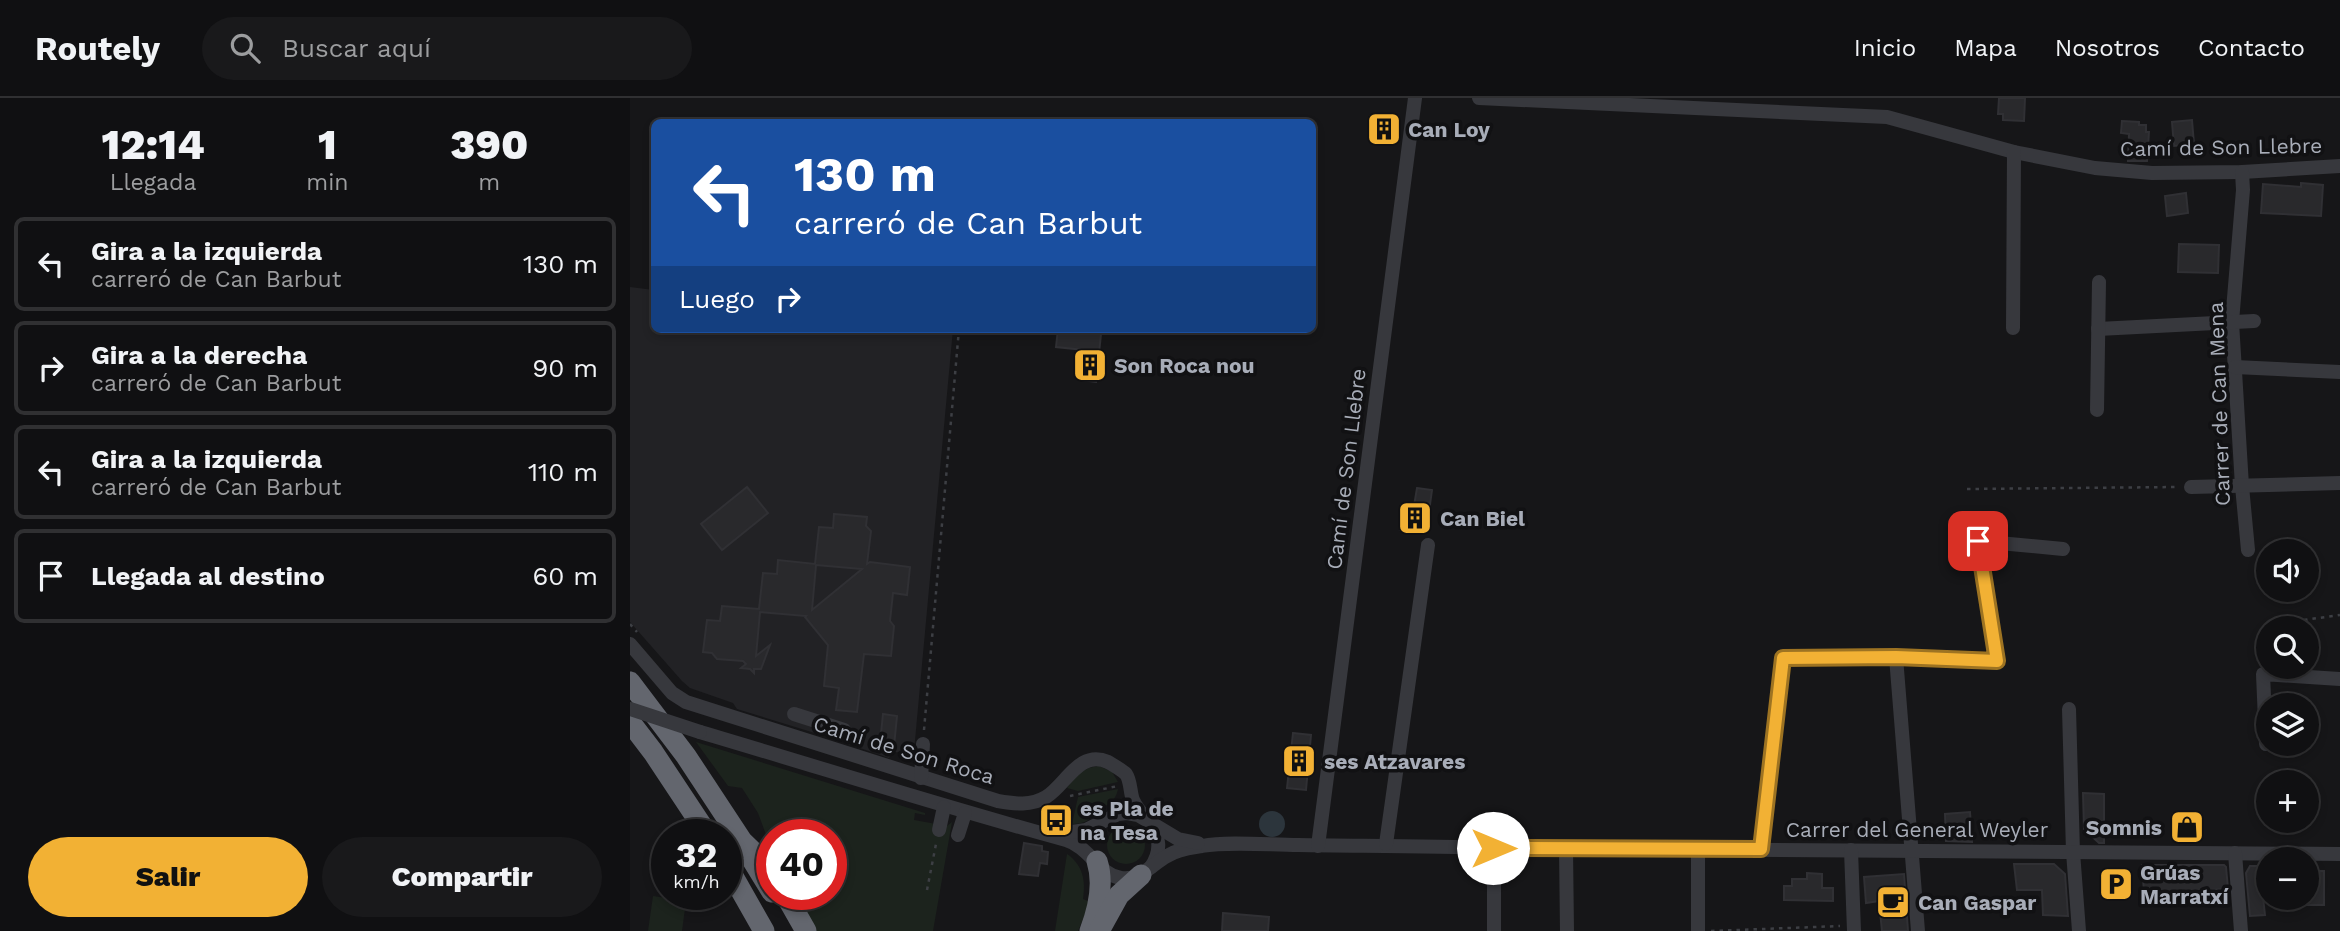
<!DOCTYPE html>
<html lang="es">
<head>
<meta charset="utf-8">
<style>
	body { margin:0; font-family:"Work Sans",sans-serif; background:#19191b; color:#f1f3f6; height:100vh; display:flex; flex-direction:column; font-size:26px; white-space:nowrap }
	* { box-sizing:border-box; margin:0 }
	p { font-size:23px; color:#9c9d9f }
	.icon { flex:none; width:38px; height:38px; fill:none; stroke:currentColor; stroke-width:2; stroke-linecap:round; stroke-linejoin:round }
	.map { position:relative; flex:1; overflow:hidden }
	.panel { display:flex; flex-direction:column; background:#101012; width:630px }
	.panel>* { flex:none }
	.banner { position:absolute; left:21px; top:21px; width:665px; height:214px; border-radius:10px; box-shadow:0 4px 10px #0003,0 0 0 2px #303032; background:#1a4fa0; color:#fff; overflow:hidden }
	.controls { position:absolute; left:1626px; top:441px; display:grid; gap:14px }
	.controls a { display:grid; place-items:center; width:63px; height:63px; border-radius:50%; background:#101012; box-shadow:0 4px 10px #0003,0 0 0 2px #303032; font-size:35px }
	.speed { position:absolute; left:21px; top:721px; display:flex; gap:14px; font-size:35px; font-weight:700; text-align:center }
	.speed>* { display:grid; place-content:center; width:91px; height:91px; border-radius:50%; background:#101012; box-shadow:0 4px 10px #0003,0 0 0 2px #303032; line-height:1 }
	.speed small { font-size:18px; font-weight:400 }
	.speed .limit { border:10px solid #d22; background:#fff; color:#111 }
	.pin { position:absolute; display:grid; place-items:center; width:60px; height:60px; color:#fff; margin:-30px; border-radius:14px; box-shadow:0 4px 10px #0006 }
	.me { position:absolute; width:77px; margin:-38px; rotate:90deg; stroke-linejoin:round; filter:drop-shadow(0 0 5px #0008) }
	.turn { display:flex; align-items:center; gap:24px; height:147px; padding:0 28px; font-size:32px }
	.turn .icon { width:91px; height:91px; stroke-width:2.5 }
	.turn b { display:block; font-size:49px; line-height:60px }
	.then { display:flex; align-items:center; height:66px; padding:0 28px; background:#0003; gap:14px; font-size:26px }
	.eta { display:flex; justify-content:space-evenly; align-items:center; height:119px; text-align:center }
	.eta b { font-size:42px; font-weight:800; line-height:49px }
	.primary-button { display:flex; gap:14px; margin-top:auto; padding:14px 28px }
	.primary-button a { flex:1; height:80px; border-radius:42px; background:#f2b134; color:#111; font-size:28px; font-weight:800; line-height:80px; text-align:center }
	.primary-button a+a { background:#19191b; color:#f1f3f6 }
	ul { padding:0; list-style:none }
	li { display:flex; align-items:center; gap:21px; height:94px; margin:0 14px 10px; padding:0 14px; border:4px solid #303032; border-radius:10px }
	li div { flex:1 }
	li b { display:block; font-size:26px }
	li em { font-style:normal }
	header { display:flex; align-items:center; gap:42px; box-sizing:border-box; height:98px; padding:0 35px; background:#101012; border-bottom:2px solid #303032 }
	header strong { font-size:33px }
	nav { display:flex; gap:38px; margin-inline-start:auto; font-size:24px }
	.search { width:490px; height:63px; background:#19191b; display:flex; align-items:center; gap:18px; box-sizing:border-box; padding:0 24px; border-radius:38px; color:#9c9d9f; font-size:26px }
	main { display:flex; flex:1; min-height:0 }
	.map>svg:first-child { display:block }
</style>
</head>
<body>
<header>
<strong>Routely</strong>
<div class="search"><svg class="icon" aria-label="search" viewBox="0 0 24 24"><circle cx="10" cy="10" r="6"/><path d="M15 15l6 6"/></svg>Buscar aquí</div>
<nav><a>Inicio</a><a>Mapa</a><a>Nosotros</a><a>Contacto</a></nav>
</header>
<main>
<section class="panel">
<div class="eta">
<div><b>12:14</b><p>Llegada</p></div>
<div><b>1</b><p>min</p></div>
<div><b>390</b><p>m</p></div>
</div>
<ul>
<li><svg class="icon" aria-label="left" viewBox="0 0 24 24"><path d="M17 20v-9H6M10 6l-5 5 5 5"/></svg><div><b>Gira a la izquierda</b><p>carreró de Can Barbut</p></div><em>130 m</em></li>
<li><svg class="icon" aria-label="right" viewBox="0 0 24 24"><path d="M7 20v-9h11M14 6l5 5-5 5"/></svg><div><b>Gira a la derecha</b><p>carreró de Can Barbut</p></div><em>90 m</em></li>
<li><svg class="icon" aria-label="left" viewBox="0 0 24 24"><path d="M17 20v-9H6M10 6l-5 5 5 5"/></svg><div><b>Gira a la izquierda</b><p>carreró de Can Barbut</p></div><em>110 m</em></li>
<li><svg class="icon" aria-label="arrive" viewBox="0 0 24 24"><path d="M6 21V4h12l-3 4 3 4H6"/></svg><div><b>Llegada al destino</b></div><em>60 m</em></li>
</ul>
<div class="primary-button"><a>Salir</a><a>Compartir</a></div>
</section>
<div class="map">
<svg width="1710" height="833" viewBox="0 0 1710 833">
	<rect width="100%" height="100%" fill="#161618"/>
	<polygon fill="#222225" points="0,189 24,192 24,231 323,231 283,664 276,663 276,655 263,654 259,660 204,641 202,638 191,634 188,636 107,611 103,605 60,590 52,583 0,524"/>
	<g fill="#1c231d">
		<polygon points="66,644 295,715 295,717 285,715 284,722 317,728 322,724 303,833 186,833 165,796 201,796 201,737 142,737 142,753 128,715 112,690 98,688"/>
		<path d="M 469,668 L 482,674 L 488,684 L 448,693 L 437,690 C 447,676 452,670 469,668 Z"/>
		<path d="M 488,691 C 485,705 478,705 469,713 C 459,722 455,726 442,726 L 448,699 Z"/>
		<circle cx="496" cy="747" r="19"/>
		<path d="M 437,756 C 453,767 456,783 453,801 L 460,804 L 448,833 L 425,833 Z"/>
		<polygon points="23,798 56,803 52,833 18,833"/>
	</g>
	<circle fill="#2c353c" cx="642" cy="726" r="13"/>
	<g fill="#29292c" stroke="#303034" stroke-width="2" fill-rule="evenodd">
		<polygon points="1369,0 1395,0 1394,23 1373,22 1373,16 1368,16"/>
		<polygon points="1562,22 1564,46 1544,48 1542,24"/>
		<polygon points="1492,23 1509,24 1509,27 1516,27 1516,34 1519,34 1517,63 1498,63 1499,36 1491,35"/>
		<polygon points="1671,85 1693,87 1691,118 1631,115 1633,86 1671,89"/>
		<polygon points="1556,95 1558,115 1537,118 1535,98"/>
		<polygon points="1549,146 1589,147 1588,175 1548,174"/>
		<polygon points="428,231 450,231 450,233 471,236 466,284 450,282 454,252 426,249"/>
		<polygon points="117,389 138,415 92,452 71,426"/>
		<polygon points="787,390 802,392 796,435 770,432 774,407 784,408"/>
		<path d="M 204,416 L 237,419 L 236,428 L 241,433 L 237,466 L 240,464 L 280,469 L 277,497 L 263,495 L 260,523 L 264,528 L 261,558 L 234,556 L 227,614 L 206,612 L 209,590 L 194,588 L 198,547 L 175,519 L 176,518 L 130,514 L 126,558 L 140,547 L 131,571 L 124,571 L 124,575 L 120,571 L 111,570 L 116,566 L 113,563 L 87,561 L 82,555 L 73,554 L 77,522 L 90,523 L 92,508 L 129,511 L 133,475 L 147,476 L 148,462 L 185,466 L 189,429 L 203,430 ZM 186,467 L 232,471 L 182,512 Z"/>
		<polygon points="253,616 267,618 264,648 250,646"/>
		<polygon points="663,635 681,637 676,692 657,690"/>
		<polygon points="1453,695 1474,696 1474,745 1469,745 1454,731"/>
		<polygon points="1340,714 1342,744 1316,743 1315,716"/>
		<polygon points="1565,715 1566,742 1550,743 1548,716"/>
		<polygon points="394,745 412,748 412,753 418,754 417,766 410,765 408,778 389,776"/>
		<polygon points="1384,766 1424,766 1435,776 1438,818 1413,817 1412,792 1387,792"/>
		<polygon points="1512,767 1594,767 1596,769 1598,791 1580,792 1580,796 1514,794"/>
		<polygon points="1620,768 1638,768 1638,789 1632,790 1635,817 1620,818 1616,775"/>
		<rect x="1676" y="773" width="18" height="34"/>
		<polygon points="1177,775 1192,776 1192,790 1203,790 1203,803 1154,802 1154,788 1162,788 1162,781 1177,781"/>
		<polygon points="1274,776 1278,833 1252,833 1249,803 1236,805 1234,779"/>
		<polygon points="593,815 639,819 638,833 592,833"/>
	</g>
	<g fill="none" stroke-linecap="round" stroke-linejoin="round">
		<g stroke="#3d3f44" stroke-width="2.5" stroke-dasharray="3.5 5" stroke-linecap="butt">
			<polyline points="1337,391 1547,389"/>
			<polyline points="1674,522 1710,517"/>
			<polyline points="0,526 7,534"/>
			<polyline points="294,632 329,231"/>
			<polyline points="440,698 488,688"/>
			<polyline points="297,792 306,746"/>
			<polyline points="1081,833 1210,828"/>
		</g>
		<g stroke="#37383d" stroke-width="14">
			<polyline points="849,0 1257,19 1384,54 1465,70 1522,75 1612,74 1710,68"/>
			<polyline points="1612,74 1613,92 1602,224 1612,388 1618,452"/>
			<polyline points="1383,230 1384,54"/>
			<polyline points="1468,231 1624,223"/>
			<polyline points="1605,269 1710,274"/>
			<polyline points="1467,312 1469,184"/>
			<polyline points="1561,389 1710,385"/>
			<path d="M 0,546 L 42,595 L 56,604 L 368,703 C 385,706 401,708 416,699 C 436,687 449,651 478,664 C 483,667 492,672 496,676 C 501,683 500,695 503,702 C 507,711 513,717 519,724 C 531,738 531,754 521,769"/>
			<polyline points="1266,559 1288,833"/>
			<polyline points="1439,611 1443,754 1449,833"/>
			<polyline points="164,616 214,632"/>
			<path d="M 70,634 C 192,670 314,709 436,742 C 460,749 469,777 491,780 C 510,783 522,766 537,758 C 548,751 560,750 572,748 C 598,743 640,747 668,747 C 733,748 798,748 864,750 L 1710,756"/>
			<polyline points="1636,646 1633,576 1710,581"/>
			<polyline points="291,680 293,646"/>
			<polyline points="426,731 442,734 456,732 488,716 497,715 508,717 548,741 568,745"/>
			<polyline points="309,732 314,709"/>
			<polyline points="328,737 335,715"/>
			<polyline points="756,746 798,447"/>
			<polyline points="688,748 785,0"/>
			<polyline points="864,750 864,833"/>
			<polyline points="936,750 937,833"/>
			<polyline points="1131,751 1153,560 1266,559 1367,563 1348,443 1433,451"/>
			<polyline points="1221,752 1224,833"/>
			<polyline points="1605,755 1611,833"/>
			<polyline points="1068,833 1068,751"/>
		</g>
		<g stroke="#63666e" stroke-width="21">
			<polyline points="0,584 56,658 112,743 142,772"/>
			<polyline points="0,624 23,654 78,737"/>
			<polyline points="123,763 142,794"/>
			<polyline points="96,766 134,833"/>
			<polyline points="155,796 176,833"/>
			<path d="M 460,833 C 468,812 474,785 467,763"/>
			<polyline points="469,833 489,797 511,777"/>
		</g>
		<polyline stroke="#37383d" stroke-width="14" points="0,611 70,634"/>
	</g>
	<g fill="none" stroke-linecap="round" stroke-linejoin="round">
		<g stroke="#9d7322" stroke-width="18">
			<polyline id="route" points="863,750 1131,751 1153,560 1266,559 1367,563 1348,443"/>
		</g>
		<use href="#route" stroke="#f2b134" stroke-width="12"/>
	</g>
	<defs>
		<g id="building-square" transform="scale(1.75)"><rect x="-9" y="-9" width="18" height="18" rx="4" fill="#f2b134" stroke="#111113"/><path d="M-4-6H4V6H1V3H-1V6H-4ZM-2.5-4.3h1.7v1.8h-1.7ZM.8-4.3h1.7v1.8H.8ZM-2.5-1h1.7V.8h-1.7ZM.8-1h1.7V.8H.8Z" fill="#111"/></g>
		<g id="bus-square" transform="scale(1.75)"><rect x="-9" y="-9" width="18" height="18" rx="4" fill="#f2b134" stroke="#111113"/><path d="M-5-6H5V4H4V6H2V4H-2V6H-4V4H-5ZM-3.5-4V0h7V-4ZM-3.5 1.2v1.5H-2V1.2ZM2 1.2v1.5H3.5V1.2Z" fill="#111"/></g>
		<g id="shop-square" transform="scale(1.75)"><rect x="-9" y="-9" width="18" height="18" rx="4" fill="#f2b134" stroke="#111113"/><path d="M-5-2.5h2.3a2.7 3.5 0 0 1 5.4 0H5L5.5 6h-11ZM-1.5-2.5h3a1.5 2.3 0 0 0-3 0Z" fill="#111"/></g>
		<g id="parking-square" transform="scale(1.75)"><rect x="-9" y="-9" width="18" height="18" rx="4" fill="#f2b134" stroke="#111113"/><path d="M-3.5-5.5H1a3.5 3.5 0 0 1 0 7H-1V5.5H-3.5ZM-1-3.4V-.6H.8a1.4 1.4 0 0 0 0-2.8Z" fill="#111"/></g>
		<g id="cafe-square" transform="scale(1.75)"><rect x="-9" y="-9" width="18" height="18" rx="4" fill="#f2b134" stroke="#111113"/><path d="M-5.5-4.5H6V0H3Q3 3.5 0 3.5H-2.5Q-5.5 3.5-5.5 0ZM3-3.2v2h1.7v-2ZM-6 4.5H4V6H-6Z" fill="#111"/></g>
	</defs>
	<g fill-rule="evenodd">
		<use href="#building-square" x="754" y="31"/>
		<use href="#building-square" x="460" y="267"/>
		<use href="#building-square" x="785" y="420"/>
		<use href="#building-square" x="669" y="663"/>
		<use href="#bus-square" x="426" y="722"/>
		<use href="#shop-square" x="1557" y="729"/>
		<use href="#parking-square" x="1486" y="786"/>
		<use href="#cafe-square" x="1263" y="804"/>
	</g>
	<g text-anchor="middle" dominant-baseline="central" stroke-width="7" stroke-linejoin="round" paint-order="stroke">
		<g font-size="21" font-weight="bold" fill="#a8adb8" stroke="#111113" text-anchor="start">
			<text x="778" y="31">Can Loy</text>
			<text x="484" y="267">Son Roca nou</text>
			<text x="810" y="420">Can Biel</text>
			<text x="694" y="663">ses Atzavares</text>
			<text x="450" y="710">es Pla de<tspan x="450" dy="24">na Tesa</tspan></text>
			<text x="1532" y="729" text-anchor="end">Somnis</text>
			<text x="1510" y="774">Grúas<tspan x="1510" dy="24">Marratxí</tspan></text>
			<text x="1288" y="804">Can Gaspar</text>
		</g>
		<g font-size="21" fill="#a8adb8" stroke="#111113">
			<text transform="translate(1591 49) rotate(-1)">Camí de Son Llebre</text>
			<text transform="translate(1589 306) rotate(-92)">Carrer de Can Mena</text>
			<text transform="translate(716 371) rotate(-83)">Camí de Son Llebre</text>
			<text transform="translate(274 652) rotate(17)">Camí de Son Roca</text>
			<text x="1287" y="731">Carrer del General Weyler</text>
		</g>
	</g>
</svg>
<div class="controls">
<a><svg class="icon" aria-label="sound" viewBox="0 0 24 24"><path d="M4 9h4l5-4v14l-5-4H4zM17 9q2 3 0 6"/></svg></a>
<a><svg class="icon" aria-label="search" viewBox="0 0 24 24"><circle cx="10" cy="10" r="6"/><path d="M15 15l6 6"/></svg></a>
<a><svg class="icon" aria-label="layers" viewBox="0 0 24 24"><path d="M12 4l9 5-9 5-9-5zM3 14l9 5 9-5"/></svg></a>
<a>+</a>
<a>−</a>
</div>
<div class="speed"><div>32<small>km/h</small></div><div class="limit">40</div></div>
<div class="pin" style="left:1348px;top:443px;background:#d93025"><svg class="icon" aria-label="arrive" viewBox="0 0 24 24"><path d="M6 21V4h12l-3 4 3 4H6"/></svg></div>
<svg class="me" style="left:863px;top:750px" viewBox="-20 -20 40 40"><circle r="19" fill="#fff"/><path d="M0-13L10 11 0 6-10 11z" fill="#f2b134"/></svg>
<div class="banner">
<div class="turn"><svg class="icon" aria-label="left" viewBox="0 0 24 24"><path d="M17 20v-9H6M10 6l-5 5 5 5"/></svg><div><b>130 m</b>carreró de Can Barbut</div></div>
<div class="then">Luego<svg class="icon" aria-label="right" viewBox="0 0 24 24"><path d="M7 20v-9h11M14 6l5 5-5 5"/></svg></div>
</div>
</div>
</main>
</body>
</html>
